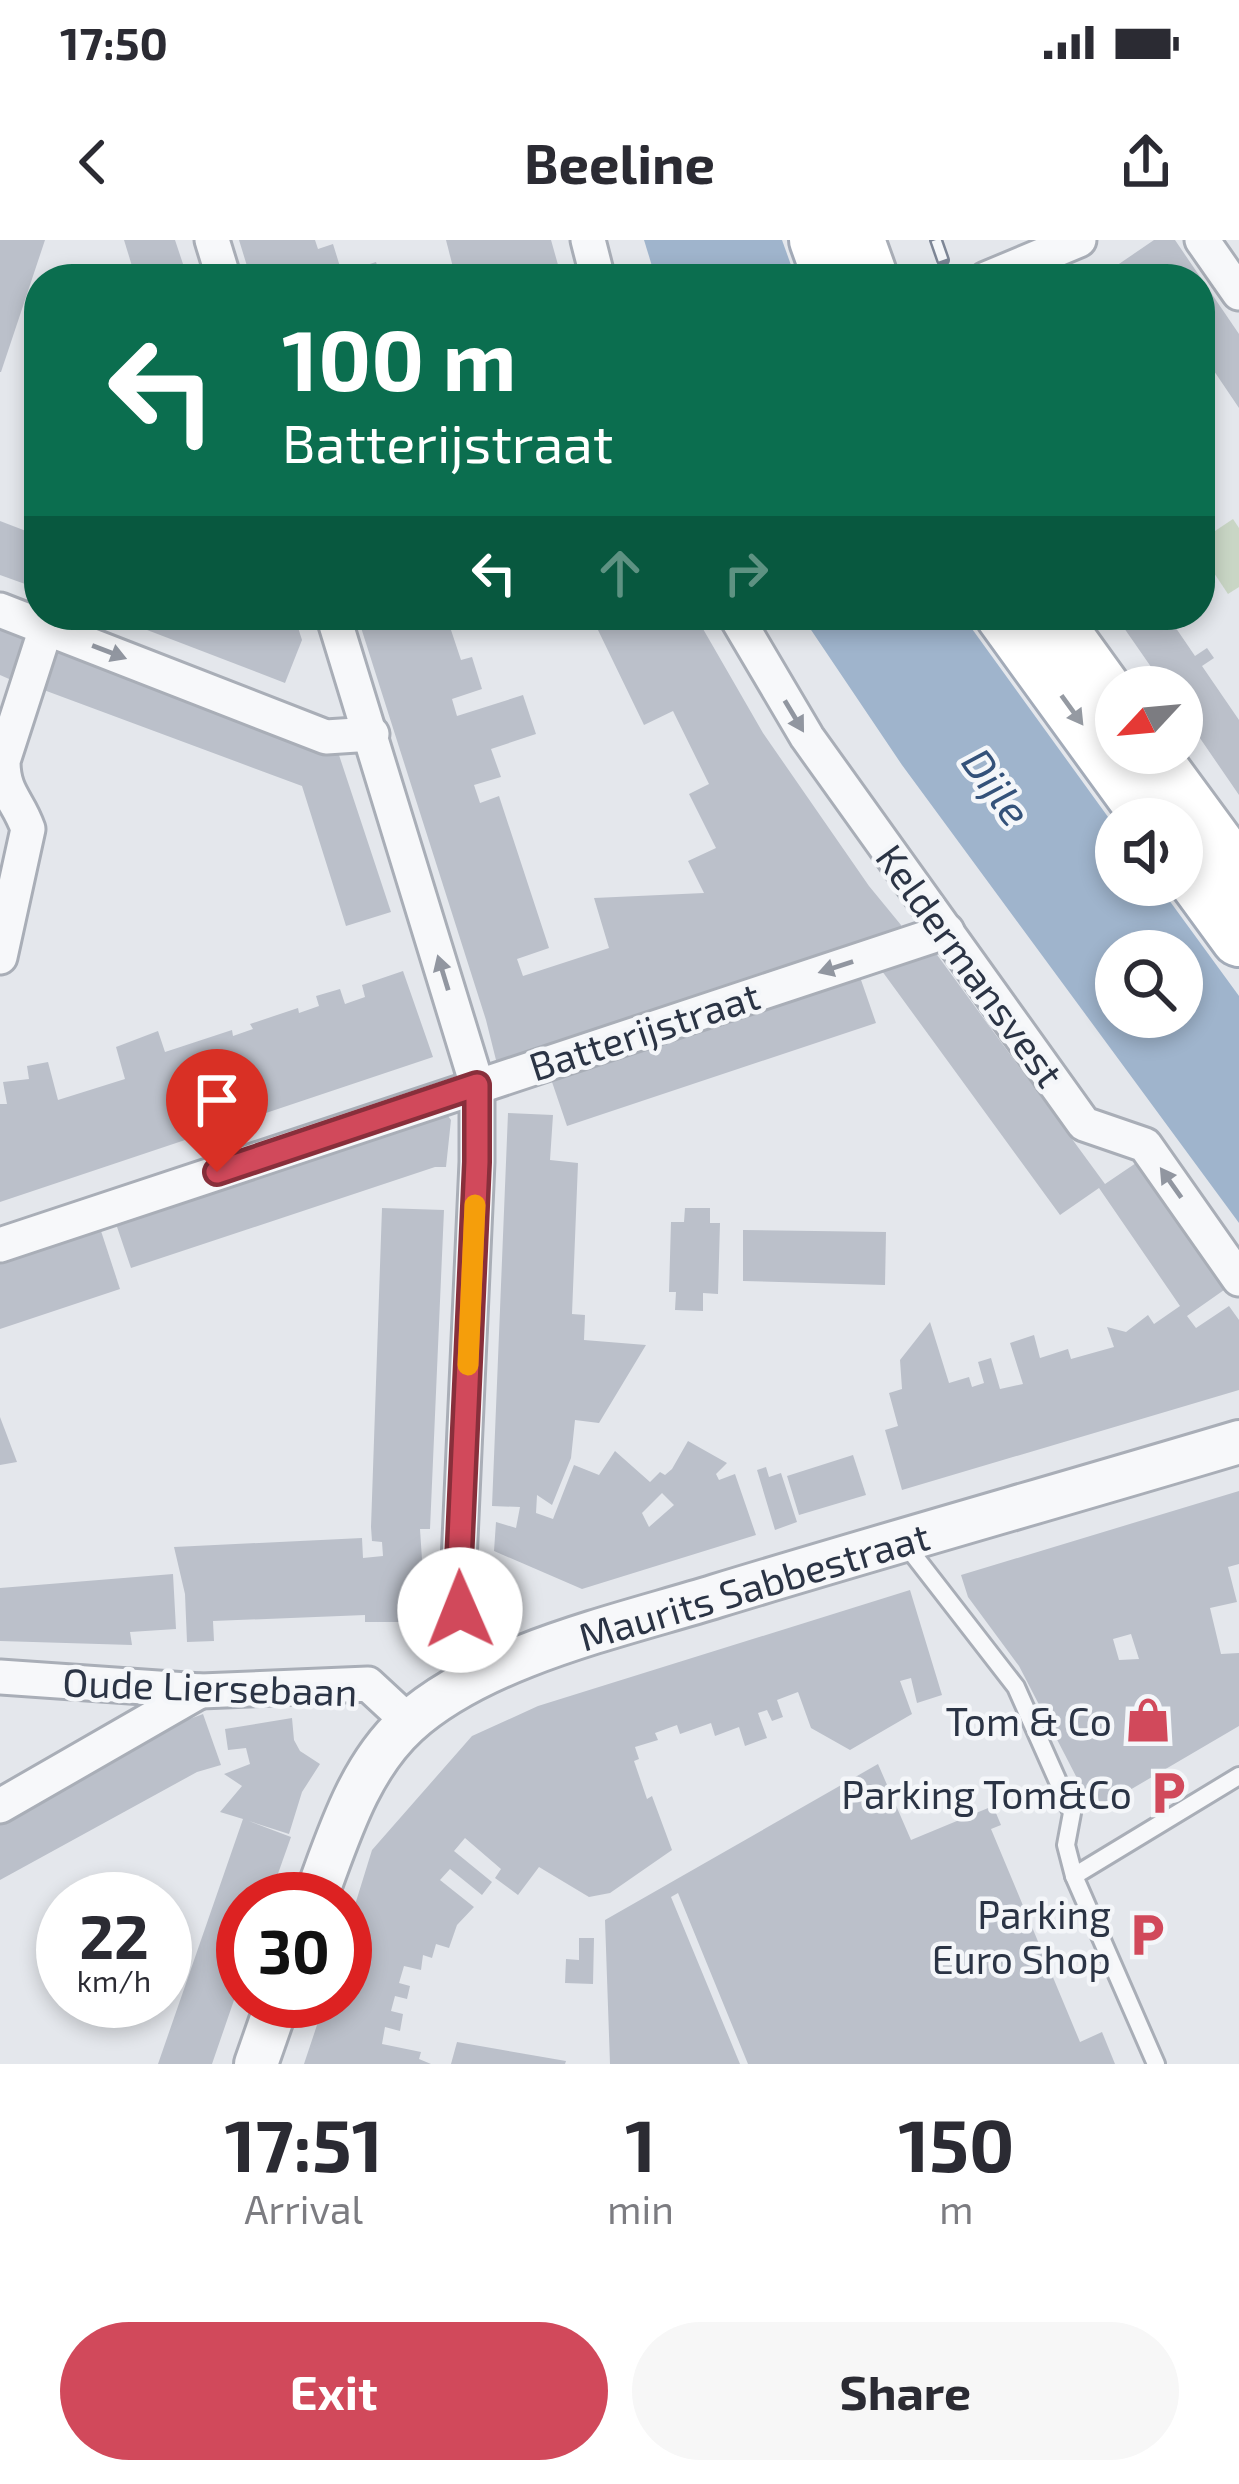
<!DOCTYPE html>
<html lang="en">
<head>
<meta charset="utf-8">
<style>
	body { margin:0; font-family:"Exo 2",sans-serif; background:#f7f7f7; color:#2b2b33; height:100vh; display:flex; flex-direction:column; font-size:45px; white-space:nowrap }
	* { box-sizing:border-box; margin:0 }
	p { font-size:39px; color:#7c7c81 }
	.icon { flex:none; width:66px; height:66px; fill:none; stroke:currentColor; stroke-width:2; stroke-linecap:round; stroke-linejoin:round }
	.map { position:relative; height:1824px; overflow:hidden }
	.panel { display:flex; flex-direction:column; background:#fff; flex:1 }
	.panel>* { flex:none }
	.hud { position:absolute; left:24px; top:24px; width:1191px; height:366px; border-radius:48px; box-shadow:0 6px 18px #0003; background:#0b6e4f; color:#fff; overflow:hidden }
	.needle { width:78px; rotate:244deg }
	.tools { position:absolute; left:1095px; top:426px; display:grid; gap:24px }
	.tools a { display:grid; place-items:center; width:108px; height:108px; border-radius:50%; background:#fff; box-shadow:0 6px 18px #0003; font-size:60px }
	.speed { position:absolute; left:36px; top:1632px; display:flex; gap:24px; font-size:60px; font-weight:700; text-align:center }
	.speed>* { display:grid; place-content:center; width:156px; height:156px; border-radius:50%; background:#fff; box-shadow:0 6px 18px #0003; line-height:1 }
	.speed small { font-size:30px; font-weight:400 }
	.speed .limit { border:18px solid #d22; background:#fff; color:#111 }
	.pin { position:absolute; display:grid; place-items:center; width:102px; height:102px; color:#fff; margin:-123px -51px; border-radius:50% 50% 50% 0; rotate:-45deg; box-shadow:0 0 12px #0007 }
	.pin .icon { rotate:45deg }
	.me { position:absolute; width:132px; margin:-66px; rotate:359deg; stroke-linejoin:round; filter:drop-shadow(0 0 9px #0008) }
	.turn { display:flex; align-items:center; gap:42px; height:252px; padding:0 60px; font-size:54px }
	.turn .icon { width:156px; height:156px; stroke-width:2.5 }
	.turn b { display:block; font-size:84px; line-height:102px }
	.lanes { display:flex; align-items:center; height:114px; padding:0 60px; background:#0003; justify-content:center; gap:60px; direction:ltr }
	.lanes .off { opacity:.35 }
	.eta { display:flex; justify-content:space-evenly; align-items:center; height:204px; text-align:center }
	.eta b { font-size:72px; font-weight:700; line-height:84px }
	.button { display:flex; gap:24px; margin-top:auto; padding:24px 60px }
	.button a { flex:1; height:138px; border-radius:72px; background:#d1495b; color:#fff; font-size:48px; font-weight:700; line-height:138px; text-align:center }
	.button a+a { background:#f7f7f7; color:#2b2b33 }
	.status { display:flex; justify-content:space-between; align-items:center; height:84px; padding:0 60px; background:#fff; direction:ltr }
	.status svg { height:33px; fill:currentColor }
	header { display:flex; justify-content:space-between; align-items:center; height:156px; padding:0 60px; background:#fff; font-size:54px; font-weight:700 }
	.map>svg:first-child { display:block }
</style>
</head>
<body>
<div class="status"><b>17:50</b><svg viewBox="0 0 49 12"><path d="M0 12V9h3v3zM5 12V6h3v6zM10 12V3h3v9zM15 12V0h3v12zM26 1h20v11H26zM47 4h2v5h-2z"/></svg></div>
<header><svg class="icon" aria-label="back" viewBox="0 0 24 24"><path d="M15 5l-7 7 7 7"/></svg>Beeline<svg class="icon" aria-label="share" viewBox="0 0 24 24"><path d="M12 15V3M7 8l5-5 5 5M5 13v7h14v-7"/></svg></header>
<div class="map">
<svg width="1239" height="1824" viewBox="0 0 1239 1824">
	<rect width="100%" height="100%" fill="#e4e7ec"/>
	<polygon fill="#c9d6c5" points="1233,279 1239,288 1239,347 1228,354 1200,312 1200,301"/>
	<g fill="#9fb4cc" fill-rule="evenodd">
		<polygon points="644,0 782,0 796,39 656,39"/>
		<path d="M 801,375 L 962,375 L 1116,588 L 1116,645 L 1158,645 L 1239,756 L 1239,983 L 902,525 ZM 1116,711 L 1182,711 L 1182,777 L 1116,777 Z"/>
	</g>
	<g fill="#bbc0ca" fill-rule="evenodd">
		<polygon points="0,0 45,0 1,132 0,132"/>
		<polygon points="124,0 175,0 188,39 136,39"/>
		<polygon points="239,0 315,0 318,9 333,4 342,33 376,22 382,39 251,39"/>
		<polygon points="446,0 551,0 562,39 456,39"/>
		<polygon points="1154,0 1175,0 1239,94 1239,168 1212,128 1200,133 1200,122 1206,118 1200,110 1200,39 1097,39"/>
		<polygon points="0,281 39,296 39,349 0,335"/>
		<polygon points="108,375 294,375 302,400 285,443"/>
		<polygon points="357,375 446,375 461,420 472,417 482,449 452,459 457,476 523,455 536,494 491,509 501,537 474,545 480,563 499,556 549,708 517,719 523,736 609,708 594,658 704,653 688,621 716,608 689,554 709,544 673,471 644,485 598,390 610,384 606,375 695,375 763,493 869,646 901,685 900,696 792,725 498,828 486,780"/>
		<polygon points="1115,375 1167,375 1195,416 1207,408 1214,418 1202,426 1239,480 1239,555 1182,472 1182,447 1165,447"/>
		<polygon points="0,384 33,397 16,442 0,435"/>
		<polygon points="48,405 338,512 391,672 346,686 302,546 33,446"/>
		<polygon points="935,712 1105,944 1136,923 1151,943 1224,1050 1187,1076 1196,1088 1229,1066 1239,1080 1239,1150 902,1250 885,1190 898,1186 889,1153 902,1149 900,1120 930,1082 949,1143 969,1137 972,1147 984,1143 978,1122 991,1118 1000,1149 1023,1144 1010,1103 1034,1095 1040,1118 1068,1109 1071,1119 1114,1107 1107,1087 1126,1092 1148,1075 1154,1084 1180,1066 1099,948 1060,975 882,731"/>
		<polygon points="403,731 433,817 0,962 0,864 7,864 3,842 29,839 27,826 48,822 58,860 125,839 116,807 158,791 165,812 232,790 233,796 253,789 250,784 298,768 299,773 319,766 316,756 340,749 345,764 365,757 362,745"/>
		<polygon points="860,737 876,783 567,886 551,839"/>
		<polygon points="445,872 451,880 446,927 435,927 131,1028 115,981"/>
		<path d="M 508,873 L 553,875 L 550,920 L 578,923 L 572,1074 L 585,1075 L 584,1100 L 646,1105 L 599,1183 L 575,1180 L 571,1218 L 552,1265 L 537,1255 L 536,1273 L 553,1279 L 574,1225 L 599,1235 L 615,1211 L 650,1242 L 660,1232 L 665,1235 L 672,1229 L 688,1201 L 727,1223 L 716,1234 L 719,1240 L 735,1234 L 756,1295 L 582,1349 L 494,1311 L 496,1282 L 516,1288 L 520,1267 L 492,1266 ZM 662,1253 L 674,1265 L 649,1287 L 642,1273 Z"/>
		<polygon points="382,968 444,970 430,1289 420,1289 424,1350 417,1351 417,1361 410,1361 410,1372 403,1371 403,1382 365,1382 365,1375 213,1381 214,1401 187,1402 185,1354 174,1307 362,1298 363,1318 383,1316 382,1302 372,1301 371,1287"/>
		<polygon points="685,968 710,968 710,983 720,983 718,1054 703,1053 703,1071 675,1070 676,1052 669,1052 671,982 684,982"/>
		<polygon points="743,990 886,992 885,1045 743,1041"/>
		<polygon points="101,991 120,1049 0,1089 0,1024"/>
		<polygon points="0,1177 17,1222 0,1225"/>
		<polygon points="853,1215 866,1255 799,1275 787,1236"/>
		<polygon points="766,1227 769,1237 781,1233 797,1282 775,1290 757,1230"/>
		<path d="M 1239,1251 L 1239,1324 L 1228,1327 L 1237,1362 L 1210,1368 L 1221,1414 L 1239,1413 L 1239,1486 L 1094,1571 L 1019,1426 L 968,1357 L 961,1335 ZM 1131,1394 L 1139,1419 L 1119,1420 L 1113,1399 Z"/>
		<polygon points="173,1334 176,1389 130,1392 132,1405 0,1401 0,1348"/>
		<polygon points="910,1350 942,1455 917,1463 911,1438 900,1441 912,1474 850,1510 811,1488 798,1452 777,1460 783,1477 772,1481 767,1470 758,1473 767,1498 745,1506 739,1487 715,1496 711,1483 680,1494 677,1485 655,1493 658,1500 635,1507 639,1519 634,1521 647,1559 652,1556 672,1610 610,1653 589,1657 539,1627 518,1655 495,1638 501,1629 465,1598 454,1611 492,1642 482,1655 450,1629 440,1640 474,1667 457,1685 449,1708 436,1704 432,1718 423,1715 421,1730 404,1726 399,1743 410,1746 407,1759 395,1756 391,1771 403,1774 400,1791 385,1787 382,1804 421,1812 419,1819 431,1824 304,1824 325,1761 345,1761 345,1697 372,1610 472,1496 538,1466"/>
		<polygon points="203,1474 221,1525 197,1532 0,1640 0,1582 126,1503"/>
		<polygon points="292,1478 294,1500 300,1511 320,1524 302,1552 289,1594 249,1581 291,1597 269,1659 243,1659 243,1734 212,1824 158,1824 243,1579 220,1572 242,1546 224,1534 250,1524 246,1508 228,1510 225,1489"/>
		<polygon points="878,1524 911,1600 993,1566 1001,1585 991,1589 1080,1802 1102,1792 1115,1824 748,1824 678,1653 671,1657 740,1824 610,1824 605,1680"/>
		<polygon points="579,1698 594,1698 593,1744 565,1743 566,1719 579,1720"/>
		<polygon points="457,1802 566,1821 565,1824 451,1824"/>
	</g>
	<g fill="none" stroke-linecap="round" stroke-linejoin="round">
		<g stroke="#a9aeb7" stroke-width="22">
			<g id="service">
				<polyline points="902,1300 1016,1447 1072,1573 1066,1605 1074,1636 1156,1824"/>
				<polyline points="1074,1636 1239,1536"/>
			</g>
		</g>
		<g stroke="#a9aeb7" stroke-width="39">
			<g id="minor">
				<polyline points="212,0 224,39"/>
				<polyline points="588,0 598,39"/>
				<polyline points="1202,0 1239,53"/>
				<polyline points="986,39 1079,0"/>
				<polyline points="0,370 326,497 372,494"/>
				<polyline points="333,375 477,845 477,922 458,1344 463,1396 477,1438"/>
				<polyline points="735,375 807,497 1084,884 1145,905 1239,1039"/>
				<path d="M 0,717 L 28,589 C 18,560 3,554 3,521 L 46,388"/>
				<polyline points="0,1005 947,691"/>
				<polyline points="0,1437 201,1451 368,1444 409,1482"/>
				<polyline points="0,1566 200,1451"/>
			</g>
		</g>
		<g stroke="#a9aeb7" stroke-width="48">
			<g id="tertiary">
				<path id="s1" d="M 315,1659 C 338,1598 358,1529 407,1484 C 483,1415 619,1386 716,1356 C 890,1303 1065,1254 1239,1202"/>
				<polyline points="256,1824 278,1761"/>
			</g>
		</g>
		<g stroke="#a9aeb7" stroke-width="54">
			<g id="secondary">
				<polyline points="860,0 874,39"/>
				<polyline points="1054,375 1116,461"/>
				<polyline points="1153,513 1239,630"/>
			</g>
		</g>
		<g stroke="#a3abb8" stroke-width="60">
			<g id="primary">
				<polyline points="817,0 831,39"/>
				<polyline points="1003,375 1151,579"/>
				<polyline points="1182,621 1239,699"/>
			</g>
		</g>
		<use href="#service" stroke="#f7f8fa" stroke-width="16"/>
		<use href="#minor" stroke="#f7f8fa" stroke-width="33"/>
		<use href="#tertiary" stroke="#f7f8fa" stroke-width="42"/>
		<use href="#secondary" stroke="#fff" stroke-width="48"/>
		<use href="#primary" stroke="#fff" stroke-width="54"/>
		<g stroke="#7d8696" stroke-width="14">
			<polyline id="rail" points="936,0 943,20"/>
		</g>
		<use href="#rail" stroke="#f4f6f9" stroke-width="9" stroke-dasharray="27" stroke-linecap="butt"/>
	</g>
	<defs><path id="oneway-solid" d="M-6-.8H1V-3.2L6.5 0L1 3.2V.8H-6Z" transform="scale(3)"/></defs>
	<g fill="#9196a0">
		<use href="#oneway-solid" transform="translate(109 412) rotate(21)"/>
		<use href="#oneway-solid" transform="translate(794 476) rotate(59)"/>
		<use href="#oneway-solid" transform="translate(836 727) rotate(162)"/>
		<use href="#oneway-solid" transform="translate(443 733) rotate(-107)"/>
		<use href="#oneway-solid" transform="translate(1171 943) rotate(-125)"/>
	</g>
	<use fill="#959aa2" href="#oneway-solid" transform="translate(1072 470) rotate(54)"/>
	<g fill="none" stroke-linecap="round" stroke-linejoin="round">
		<g stroke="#882f3b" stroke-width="30">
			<polyline id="route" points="217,932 477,845 477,922 458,1344 460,1370"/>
		</g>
		<use href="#route" stroke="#d1495b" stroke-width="21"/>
		<polyline stroke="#f59e0b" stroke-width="21" points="468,1125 475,965"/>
	</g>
	<defs>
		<g id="shop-bare" transform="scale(3.6)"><path d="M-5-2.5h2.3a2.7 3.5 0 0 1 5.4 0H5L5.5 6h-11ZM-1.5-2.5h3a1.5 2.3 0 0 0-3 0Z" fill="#d1495b" stroke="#f4f6f9" stroke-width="2.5" paint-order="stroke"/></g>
		<g id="parking-bare" transform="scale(3.6)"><path d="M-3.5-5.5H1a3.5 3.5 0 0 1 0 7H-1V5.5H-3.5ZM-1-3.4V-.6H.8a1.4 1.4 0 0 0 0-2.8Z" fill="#d1495b" stroke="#f4f6f9" stroke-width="2.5" paint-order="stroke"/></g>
	</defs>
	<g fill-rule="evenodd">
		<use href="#shop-bare" x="1148" y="1480"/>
		<use href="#parking-bare" x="1168" y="1553"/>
		<use href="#parking-bare" x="1147" y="1695"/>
	</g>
	<g text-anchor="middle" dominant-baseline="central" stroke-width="9" stroke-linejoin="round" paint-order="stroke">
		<g font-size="39" fill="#2b3445" stroke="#f4f6f9">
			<text transform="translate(971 725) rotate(54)">Keldermansvest</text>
			<text transform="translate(644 790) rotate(-18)">Batterijstraat</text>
			<text stroke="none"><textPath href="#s1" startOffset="576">Maurits Sabbestraat</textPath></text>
			<text transform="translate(210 1446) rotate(2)">Oude Liersebaan</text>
		</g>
		<g font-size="39" fill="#2b3445" stroke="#f4f6f9" text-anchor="end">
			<text x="1112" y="1480">Tom &amp; Co</text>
			<text x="1132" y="1553">Parking Tom&amp;Co</text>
			<text x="1111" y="1673">Parking<tspan x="1111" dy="45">Euro Shop</tspan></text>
		</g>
		<g font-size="42" font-style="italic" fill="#34527a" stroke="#f4f6f9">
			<text transform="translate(998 546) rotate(54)">Dijle</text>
		</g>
	</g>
</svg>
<div class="tools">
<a><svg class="needle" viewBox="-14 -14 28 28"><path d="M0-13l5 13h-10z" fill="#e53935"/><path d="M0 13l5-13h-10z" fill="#7c7c81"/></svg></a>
<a><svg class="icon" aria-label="sound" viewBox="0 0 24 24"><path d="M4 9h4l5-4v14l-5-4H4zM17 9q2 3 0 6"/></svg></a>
<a><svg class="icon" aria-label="search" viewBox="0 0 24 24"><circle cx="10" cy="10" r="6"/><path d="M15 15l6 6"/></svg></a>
</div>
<div class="speed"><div>22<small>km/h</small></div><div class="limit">30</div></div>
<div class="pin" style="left:217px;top:932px;background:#d93025"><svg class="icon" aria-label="arrive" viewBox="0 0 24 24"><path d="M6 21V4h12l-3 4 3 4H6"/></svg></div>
<svg class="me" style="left:460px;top:1370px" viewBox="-20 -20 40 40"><circle r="19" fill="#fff"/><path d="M0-13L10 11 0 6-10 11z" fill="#d1495b"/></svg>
<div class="hud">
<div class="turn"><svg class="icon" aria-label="left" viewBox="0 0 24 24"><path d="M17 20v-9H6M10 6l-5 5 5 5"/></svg><div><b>100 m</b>Batterijstraat</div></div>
<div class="lanes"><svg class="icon" aria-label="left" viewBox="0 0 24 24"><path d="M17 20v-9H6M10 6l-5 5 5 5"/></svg><svg class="icon off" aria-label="ahead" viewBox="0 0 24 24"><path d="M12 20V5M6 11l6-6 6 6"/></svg><svg class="icon off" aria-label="right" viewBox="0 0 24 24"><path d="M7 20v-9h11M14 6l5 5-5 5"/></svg></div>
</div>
</div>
<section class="panel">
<div class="eta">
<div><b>17:51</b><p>Arrival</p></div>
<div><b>1</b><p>min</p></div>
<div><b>150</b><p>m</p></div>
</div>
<div class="button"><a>Exit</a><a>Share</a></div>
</section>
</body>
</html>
